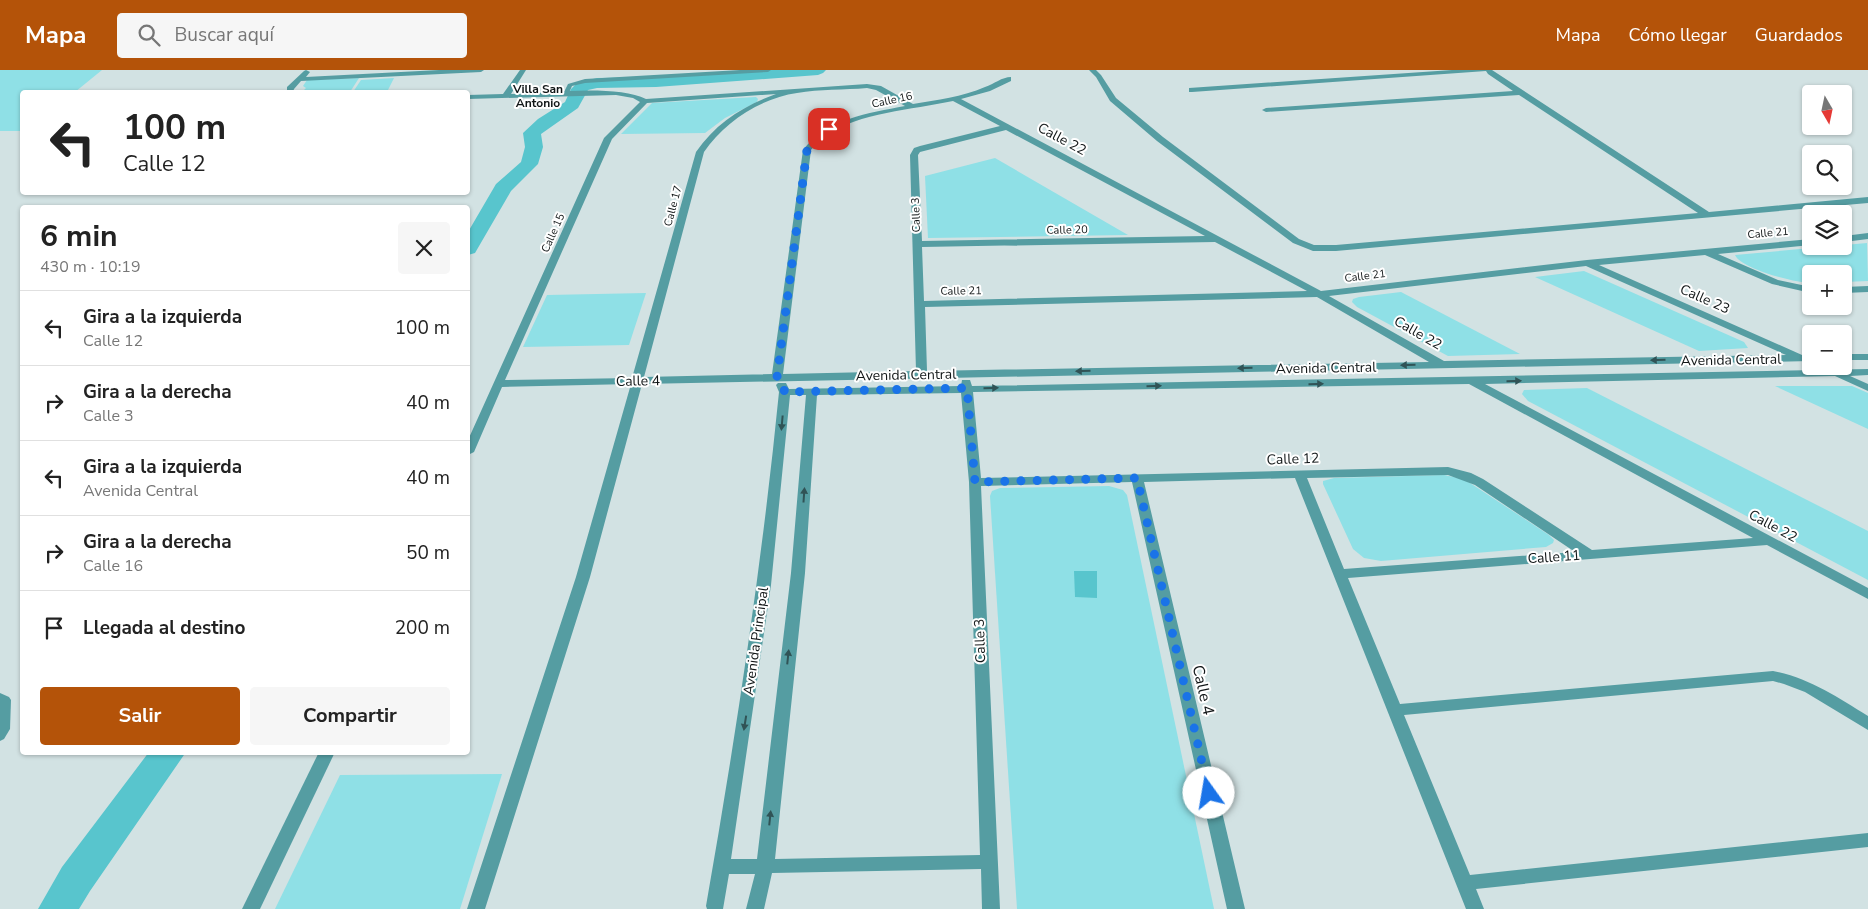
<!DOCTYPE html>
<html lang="es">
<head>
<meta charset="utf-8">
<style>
	body { margin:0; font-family:"Nunito Sans",sans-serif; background:#f6f6f6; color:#222; height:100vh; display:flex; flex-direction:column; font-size:19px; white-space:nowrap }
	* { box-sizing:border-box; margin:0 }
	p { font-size:16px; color:#767676 }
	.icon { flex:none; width:28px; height:28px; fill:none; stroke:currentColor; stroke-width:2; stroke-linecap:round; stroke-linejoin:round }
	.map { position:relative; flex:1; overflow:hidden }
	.details { position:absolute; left:20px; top:135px; width:450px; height:550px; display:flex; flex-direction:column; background:#fff; border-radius:5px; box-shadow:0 1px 4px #0004 }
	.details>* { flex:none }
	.top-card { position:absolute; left:20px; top:20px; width:450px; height:105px; border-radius:5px; box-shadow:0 1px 4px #0004; background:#fff; color:#222; overflow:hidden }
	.needle { width:32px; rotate:171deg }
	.buttons { position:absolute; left:1802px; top:15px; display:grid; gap:10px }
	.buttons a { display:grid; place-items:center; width:50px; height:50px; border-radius:5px; background:#fff; box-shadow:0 1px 4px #0004; font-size:25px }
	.pin { position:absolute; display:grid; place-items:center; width:42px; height:42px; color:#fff; margin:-21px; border-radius:10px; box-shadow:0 2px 8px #0006 }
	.me { position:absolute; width:55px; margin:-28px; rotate:347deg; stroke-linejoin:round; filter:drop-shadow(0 0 4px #0008) }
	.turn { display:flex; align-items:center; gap:18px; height:105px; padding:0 20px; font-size:22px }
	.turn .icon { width:65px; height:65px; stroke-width:2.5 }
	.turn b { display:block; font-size:35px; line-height:42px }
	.round { display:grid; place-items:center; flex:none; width:52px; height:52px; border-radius:5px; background:#f6f6f6 }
	.headline { display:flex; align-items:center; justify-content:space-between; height:85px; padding:0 20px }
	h1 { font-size:30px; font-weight:700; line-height:38px }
	.primary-button { display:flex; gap:10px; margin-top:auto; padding:10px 20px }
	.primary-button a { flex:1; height:58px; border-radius:5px; background:#b45309; color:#fff; font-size:20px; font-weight:700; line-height:58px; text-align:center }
	.primary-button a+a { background:#f6f6f6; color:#222 }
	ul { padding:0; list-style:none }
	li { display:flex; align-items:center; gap:15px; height:75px; padding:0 20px; border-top:1px solid #e0e0e0 }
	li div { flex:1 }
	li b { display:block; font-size:19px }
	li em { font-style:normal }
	header { display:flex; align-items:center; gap:30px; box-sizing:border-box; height:70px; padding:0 25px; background:#b45309; color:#fff }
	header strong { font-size:24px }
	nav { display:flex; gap:28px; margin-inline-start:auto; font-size:18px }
	.search { width:350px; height:45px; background:#f6f6f6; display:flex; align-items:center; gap:12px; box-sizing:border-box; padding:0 18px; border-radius:5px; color:#767676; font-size:19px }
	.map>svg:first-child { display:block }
</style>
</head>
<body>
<header>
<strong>Mapa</strong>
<div class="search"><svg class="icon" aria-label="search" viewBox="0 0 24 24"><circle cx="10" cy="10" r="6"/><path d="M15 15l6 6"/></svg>Buscar aquí</div>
<nav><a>Mapa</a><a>Cómo llegar</a><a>Guardados</a></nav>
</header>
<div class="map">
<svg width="1868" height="839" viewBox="0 0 1868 839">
	<rect width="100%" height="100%" fill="#d2e2e3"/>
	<g fill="#8fe0e6">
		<polygon points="0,0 102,0 75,22 22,22 22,61 0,61"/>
		<polygon points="359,8 350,22 302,22 306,18 303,16 307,10"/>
		<polygon points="394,8 387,22 353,22 361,10"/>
		<polygon points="756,27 758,29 757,32 725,48 705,63 621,64 652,33"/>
		<polygon points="995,88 1128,165 928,168 925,106"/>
		<path d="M 1867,173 L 1868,211 L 1844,212 L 1844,204 L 1811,204 L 1811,213 C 1796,213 1741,199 1735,185 Z"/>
		<polygon points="1584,201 1744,272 1748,278 1699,281 1535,207"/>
		<polygon points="1401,222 1520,284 1448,286 1357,237 1352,232 1353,229 1359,227"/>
		<polygon points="646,223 629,275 523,277 547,225"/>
		<polygon points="1775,316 1852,316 1868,323 1868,359"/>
		<polygon points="1587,318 1868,461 1868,510 1528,331 1522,324 1524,320"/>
		<polygon points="1444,405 1464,409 1549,465 1554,470 1553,473 1546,477 1381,491 1364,488 1353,479 1323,414 1323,411 1334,408"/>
		<polygon points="1109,416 1123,420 1127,425 1214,839 1017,839 990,426 992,421 1000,418"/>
		<polygon points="502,704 460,839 275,839 340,705"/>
	</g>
	<polygon fill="#58c5cd" points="1074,501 1097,501 1097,528 1075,527"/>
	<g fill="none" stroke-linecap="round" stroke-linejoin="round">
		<g fill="#58c5cd" fill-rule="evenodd">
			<polygon points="755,0 826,0 823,3 818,5 656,17 597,18 588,20 578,38 541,64 543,77 538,94 511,121 475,183 468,185 468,162 496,114 521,92 525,77 523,63 538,49 565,32 571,19 577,13 597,8 656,7"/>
			<polygon points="149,682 186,682 90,821 79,839 38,839 62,797"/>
		</g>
		<g fill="#559da2" fill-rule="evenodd">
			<polygon points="740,0 771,0 768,2 585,13 572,16 568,25 563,24 568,14 585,9"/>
			<polygon points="0,623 9,627 11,630 10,659 4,669 0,671"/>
		</g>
		<g fill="#559da2" fill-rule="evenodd">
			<polygon points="306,0 310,2 306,7 439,0 484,0 481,2 301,11 294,19 293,22 287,22 287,17 304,1"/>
			<path d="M 520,0 L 526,0 L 511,24 C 545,23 617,14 646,29 L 867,14 L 881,16 L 913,34 C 937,30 962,27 985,17 C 994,14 1002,7 1011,7 L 1011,11 L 990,21 L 961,29 L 1321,221 L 1587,190 L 1811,169 L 1811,175 L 1718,184 L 1778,210 L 1811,217 L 1811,223 L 1772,214 L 1705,185 L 1599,195 L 1802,285 L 1811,285 L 1811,291 L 642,314 L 590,507 L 485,839 L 467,839 L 576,507 L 631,314 L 502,317 L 474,382 L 468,385 L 468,370 L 604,68 L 640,32 L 633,28 L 616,25 L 468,29 L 468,25 L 503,24 ZM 867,18 L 876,20 L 905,36 C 868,43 827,49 803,80 L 772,304 L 644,307 L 704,82 C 724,52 761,28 797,23 C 820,19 844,20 867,18 ZM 776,24 C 743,36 716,53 696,82 L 632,308 L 505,310 L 612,69 L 647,33 ZM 953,31 L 1000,56 L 920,76 L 914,78 L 910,85 L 916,301 L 783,304 L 811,80 C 815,76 819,69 824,66 C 861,42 911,40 953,31 ZM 1006,60 L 1205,166 L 922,171 L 918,85 L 920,82 ZM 1215,172 L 1307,221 L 924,231 L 922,177 ZM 1586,196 L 1786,285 L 1444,291 L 1329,226 ZM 1317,227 L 1429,292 L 927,301 L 925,237 Z"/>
			<polygon points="1089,0 1096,0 1101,5 1116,28 1163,67 1299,169 1314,175 1336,175 1698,143 1519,25 1266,42 1262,40 1266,38 1513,21 1488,4 1486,1 1192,22 1189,22 1189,18 1452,0 1492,0 1709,142 1868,127 1868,133 1336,181 1313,181 1293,173 1157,71 1110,31 1096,7"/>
			<polygon points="1868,163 1868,169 1844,172 1844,166"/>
			<polygon points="1868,216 1868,222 1844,223 1844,217"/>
			<rect x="1844" y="284" width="24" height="6"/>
			<path d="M 1868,299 L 1868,305 L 1850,306 L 1868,314 L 1868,321 L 1835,306 L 1485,314 L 1868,518 L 1868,529 L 1767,475 L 1348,508 L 1400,634 L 1773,601 C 1809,608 1837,627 1868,646 L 1868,660 L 1805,622 L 1784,614 L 1773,611 L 1404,645 L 1470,805 L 1868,763 L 1868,777 L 1476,819 L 1484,839 L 1466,839 L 1295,408 L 1144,412 L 1245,839 L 1227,839 L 1132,412 L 981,416 L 1000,839 L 982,839 L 981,799 L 772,803 L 764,839 L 746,839 L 755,804 L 729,804 L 723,839 L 707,839 L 706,836 C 736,665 762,494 779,322 L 776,315 L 778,313 L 786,313 L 789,319 L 961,316 L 962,310 L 970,310 L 972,316 ZM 1469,314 L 1753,468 L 1592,480 L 1483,409 L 1471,403 L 1448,397 L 981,408 L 973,322 ZM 961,323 L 969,412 L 980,785 L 775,789 L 805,503 L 817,325 ZM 790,325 L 806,325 L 791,503 L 757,789 L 731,789 L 771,515 ZM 1448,405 L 1475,415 L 1575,482 L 1344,499 L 1307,408 Z"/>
			<polygon points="319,682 335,682 260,839 242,839"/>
		</g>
	</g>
	<defs><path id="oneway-solid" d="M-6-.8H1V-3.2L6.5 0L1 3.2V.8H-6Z" transform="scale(1.25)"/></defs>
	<g fill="#305356">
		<use href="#oneway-solid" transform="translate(1658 290) rotate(179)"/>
		<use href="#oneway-solid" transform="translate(1408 295) rotate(179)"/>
		<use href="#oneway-solid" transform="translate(1245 298) rotate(179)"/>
		<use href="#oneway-solid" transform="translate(1083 301) rotate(179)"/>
		<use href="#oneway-solid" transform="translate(1514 311) rotate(-1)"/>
		<use href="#oneway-solid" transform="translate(1316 314) rotate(-1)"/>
		<use href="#oneway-solid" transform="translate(1154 316) rotate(-1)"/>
		<use href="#oneway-solid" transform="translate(991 318) rotate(-1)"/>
		<use href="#oneway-solid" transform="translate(782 353) rotate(95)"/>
		<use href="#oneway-solid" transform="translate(804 425) rotate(-86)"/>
		<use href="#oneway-solid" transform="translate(788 587) rotate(-84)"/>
		<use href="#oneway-solid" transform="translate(745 653) rotate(99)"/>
		<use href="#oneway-solid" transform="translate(770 748) rotate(-84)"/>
	</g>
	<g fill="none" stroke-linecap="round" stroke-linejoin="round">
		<polyline stroke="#1a73e8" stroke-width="9" stroke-dasharray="0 16.2" points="829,59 814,69 807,80 777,307 785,322 967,318 975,412 1137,408 1209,723"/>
	</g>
	<g text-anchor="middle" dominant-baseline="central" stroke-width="4" stroke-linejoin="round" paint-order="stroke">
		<g font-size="11" fill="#111617" stroke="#fff">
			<text transform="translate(892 30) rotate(-12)">Calle 16</text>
			<text transform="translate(673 136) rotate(-75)">Calle 17</text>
			<text transform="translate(916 145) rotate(-92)">Calle 3</text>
			<text transform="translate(1067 160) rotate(-1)">Calle 20</text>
			<text transform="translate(553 163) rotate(-66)">Calle 15</text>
			<text transform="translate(1768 163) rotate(-5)">Calle 21</text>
			<text transform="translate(1365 206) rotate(-7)">Calle 21</text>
			<text transform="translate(961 221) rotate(-1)">Calle 21</text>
		</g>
		<g font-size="12" font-weight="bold" fill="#111617" stroke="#fff">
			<text x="538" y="19">Villa San<tspan x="538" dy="14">Antonio</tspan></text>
		</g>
		<g font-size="14" fill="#111617" stroke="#fff">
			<text transform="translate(1062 69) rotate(28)">Calle 22</text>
			<text transform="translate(1705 229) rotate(24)">Calle 23</text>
			<text transform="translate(1418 263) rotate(30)">Calle 22</text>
			<text transform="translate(1731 290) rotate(-1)">Avenida Central</text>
			<text transform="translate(1326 298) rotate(-1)">Avenida Central</text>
			<text transform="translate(906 305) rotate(-1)">Avenida Central</text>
			<text transform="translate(638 311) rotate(-1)">Calle 4</text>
			<text transform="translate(1293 389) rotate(-2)">Calle 12</text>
			<text transform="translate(1773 456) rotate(28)">Calle 22</text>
			<text transform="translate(1554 487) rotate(-4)">Calle 11</text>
			<text transform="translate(756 571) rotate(-82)">Avenida Principal</text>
			<text transform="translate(980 571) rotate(-92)">Calle 3</text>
		</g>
		<g font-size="16" fill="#111617" stroke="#fff">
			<text transform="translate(1203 620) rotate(77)">Calle 4</text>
		</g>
	</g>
</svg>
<div class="buttons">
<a><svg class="needle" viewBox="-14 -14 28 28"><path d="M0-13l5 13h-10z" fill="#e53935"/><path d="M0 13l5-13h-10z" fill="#767676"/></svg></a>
<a><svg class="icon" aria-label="search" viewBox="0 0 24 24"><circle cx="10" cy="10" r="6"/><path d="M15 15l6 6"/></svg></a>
<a><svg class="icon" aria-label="layers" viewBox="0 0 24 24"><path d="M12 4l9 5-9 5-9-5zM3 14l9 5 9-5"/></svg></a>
<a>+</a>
<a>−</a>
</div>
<div class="pin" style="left:829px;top:59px;background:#d93025"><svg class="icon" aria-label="arrive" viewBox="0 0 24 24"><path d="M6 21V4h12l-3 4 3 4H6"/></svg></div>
<svg class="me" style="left:1209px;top:723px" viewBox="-20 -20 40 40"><circle r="19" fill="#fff"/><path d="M0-13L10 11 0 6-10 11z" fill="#1a73e8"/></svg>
<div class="top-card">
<div class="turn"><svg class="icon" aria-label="left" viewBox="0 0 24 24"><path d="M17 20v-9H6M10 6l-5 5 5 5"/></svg><div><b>100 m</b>Calle 12</div></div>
</div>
<section class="details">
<div class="headline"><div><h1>6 min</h1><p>430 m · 10:19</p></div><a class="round"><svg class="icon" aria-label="close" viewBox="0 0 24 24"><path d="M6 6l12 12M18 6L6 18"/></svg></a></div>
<ul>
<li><svg class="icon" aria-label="left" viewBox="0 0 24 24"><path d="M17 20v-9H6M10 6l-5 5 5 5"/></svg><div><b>Gira a la izquierda</b><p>Calle 12</p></div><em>100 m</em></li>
<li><svg class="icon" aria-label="right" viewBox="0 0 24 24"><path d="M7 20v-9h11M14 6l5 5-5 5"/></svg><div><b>Gira a la derecha</b><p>Calle 3</p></div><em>40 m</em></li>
<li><svg class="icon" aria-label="left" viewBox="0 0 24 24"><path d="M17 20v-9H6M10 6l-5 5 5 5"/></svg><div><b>Gira a la izquierda</b><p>Avenida Central</p></div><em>40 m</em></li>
<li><svg class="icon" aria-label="right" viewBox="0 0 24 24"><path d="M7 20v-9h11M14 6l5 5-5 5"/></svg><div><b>Gira a la derecha</b><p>Calle 16</p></div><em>50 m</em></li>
<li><svg class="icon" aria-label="arrive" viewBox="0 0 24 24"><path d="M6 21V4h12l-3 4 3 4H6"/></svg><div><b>Llegada al destino</b></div><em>200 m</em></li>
</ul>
<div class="primary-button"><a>Salir</a><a>Compartir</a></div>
</section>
</div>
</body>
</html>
